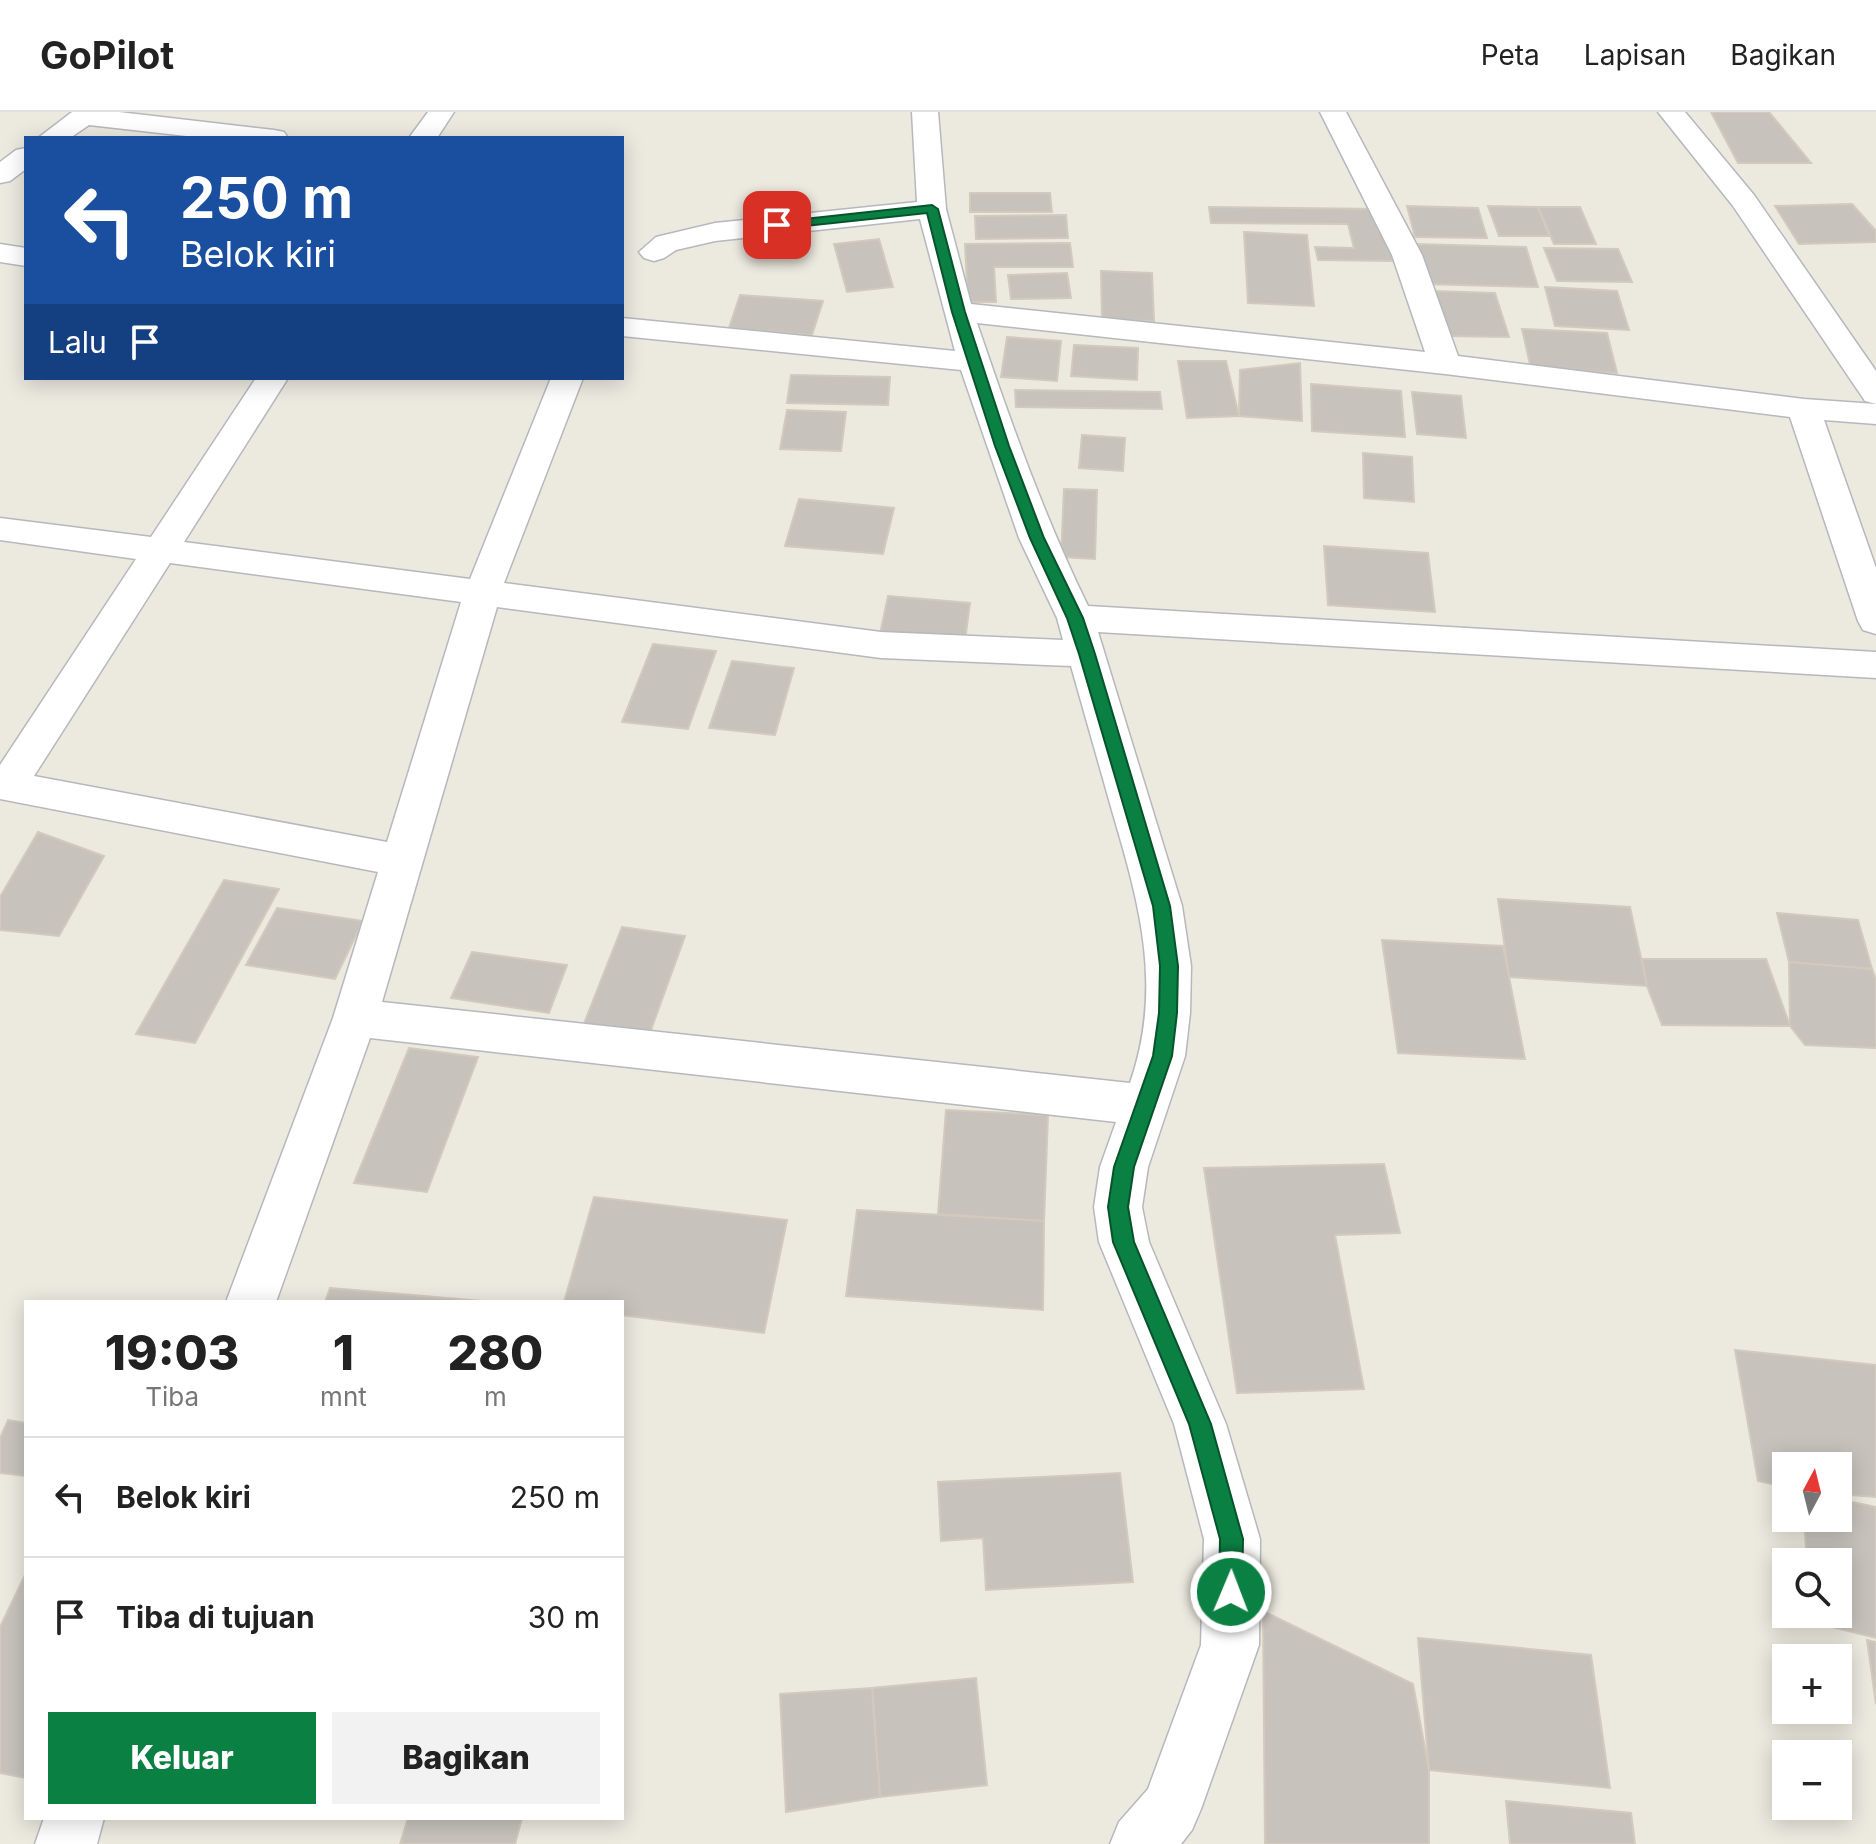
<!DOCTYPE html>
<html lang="id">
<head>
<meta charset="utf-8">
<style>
	body { margin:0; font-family:Inter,sans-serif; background:#f2f2f2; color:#222; height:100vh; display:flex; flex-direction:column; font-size:30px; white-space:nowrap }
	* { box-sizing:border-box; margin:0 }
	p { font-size:26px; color:#767676 }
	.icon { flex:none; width:44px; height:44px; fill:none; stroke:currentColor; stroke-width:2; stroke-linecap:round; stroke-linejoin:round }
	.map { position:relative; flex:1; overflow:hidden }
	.panel { position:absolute; left:24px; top:1188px; width:600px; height:520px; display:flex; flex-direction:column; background:#fff; border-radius:0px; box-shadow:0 4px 20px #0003 }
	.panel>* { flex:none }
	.top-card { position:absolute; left:24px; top:24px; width:600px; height:244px; border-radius:0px; box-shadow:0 4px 20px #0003; background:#1a4fa0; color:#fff; overflow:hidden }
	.needle { width:52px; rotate:7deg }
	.buttons { position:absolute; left:1772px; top:1340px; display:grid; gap:16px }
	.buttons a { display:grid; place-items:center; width:80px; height:80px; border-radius:0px; background:#fff; box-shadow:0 4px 20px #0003; font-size:40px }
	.pin { position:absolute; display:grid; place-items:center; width:68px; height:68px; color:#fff; margin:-34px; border-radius:16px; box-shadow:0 4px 12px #0006 }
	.me { position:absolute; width:88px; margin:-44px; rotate:1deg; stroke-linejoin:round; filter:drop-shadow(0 0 6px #0008) }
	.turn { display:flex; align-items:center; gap:28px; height:168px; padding:0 24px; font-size:36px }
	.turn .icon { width:104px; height:104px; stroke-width:2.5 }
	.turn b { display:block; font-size:56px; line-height:68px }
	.then { display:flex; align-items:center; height:76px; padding:0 24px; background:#0003; gap:16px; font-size:30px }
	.eta { display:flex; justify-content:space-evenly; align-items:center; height:136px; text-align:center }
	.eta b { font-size:48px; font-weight:800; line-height:56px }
	.action { display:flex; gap:16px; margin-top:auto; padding:16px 24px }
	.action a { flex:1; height:92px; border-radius:0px; background:#0b8043; color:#fff; font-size:32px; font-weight:800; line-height:92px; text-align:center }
	.action a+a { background:#f2f2f2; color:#222 }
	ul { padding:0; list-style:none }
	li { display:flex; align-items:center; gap:24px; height:120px; padding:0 24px; border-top:2px solid #e0e0e0 }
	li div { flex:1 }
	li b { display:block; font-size:30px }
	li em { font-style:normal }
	header { display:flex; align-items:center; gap:48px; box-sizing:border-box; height:112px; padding:0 40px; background:#fff; border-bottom:2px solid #e0e0e0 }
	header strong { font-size:38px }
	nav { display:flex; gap:44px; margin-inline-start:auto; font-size:28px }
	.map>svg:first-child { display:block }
</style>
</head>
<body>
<header>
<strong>GoPilot</strong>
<nav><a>Peta</a><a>Lapisan</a><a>Bagikan</a></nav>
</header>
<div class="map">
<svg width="1876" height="1732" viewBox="0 0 1876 1732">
	<rect width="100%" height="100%" fill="#ece9df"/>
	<g fill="#c7c3bc" stroke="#d1cabd" stroke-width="2">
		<polygon points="1711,0 1769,0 1811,51 1738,51"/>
		<polygon points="970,81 1050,81 1052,100 970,100"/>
		<polygon points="1852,92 1876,119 1876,130 1799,132 1775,94"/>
		<polygon points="1407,94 1478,96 1487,126 1415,125"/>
		<polygon points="1488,94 1538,95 1549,124 1499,124"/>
		<polygon points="1209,95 1379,97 1393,149 1318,148 1315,135 1354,136 1348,112 1211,111"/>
		<polygon points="1538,95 1580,95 1596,132 1554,132"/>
		<polygon points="1066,103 1068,126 976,127 975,104"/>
		<polygon points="1244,120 1307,123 1314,194 1248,191"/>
		<polygon points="879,127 893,175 847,180 834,132"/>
		<polygon points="1070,131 1073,155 994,155 996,190 968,190 965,132"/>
		<polygon points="1414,132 1526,135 1538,175 1423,172"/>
		<polygon points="1544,136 1618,137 1632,170 1557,169"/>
		<polygon points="1101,159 1152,161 1154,209 1102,208"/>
		<polygon points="1067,161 1071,186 1011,187 1008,163"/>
		<polygon points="1545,175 1617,179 1629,218 1555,214"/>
		<polygon points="1433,179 1495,181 1509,225 1444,224"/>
		<polygon points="740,183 823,189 812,223 729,216"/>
		<polygon points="1522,217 1607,221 1617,261 1531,257"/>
		<polygon points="1007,225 1061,229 1057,269 1001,265"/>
		<polygon points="1074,233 1138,236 1137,268 1071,264"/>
		<polygon points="1178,249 1226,249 1239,304 1187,306"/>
		<polygon points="1300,251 1302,309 1239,304 1240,258"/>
		<polygon points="791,263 890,265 888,293 787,291"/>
		<polygon points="1311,272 1401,279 1405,325 1312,319"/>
		<polygon points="1015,278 1160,280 1162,297 1016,295"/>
		<polygon points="1412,280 1461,284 1466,326 1417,322"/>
		<polygon points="787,298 846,300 841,339 780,337"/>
		<polygon points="1082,323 1125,326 1123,359 1079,356"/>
		<polygon points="1363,341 1412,345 1414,390 1364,386"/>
		<polygon points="1064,377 1097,378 1095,447 1061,445"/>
		<polygon points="799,387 894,396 883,442 785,434"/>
		<polygon points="1324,434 1428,441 1435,500 1328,493"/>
		<polygon points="888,484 970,491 965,529 880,522"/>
		<polygon points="653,532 716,539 688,617 622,610"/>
		<polygon points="732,549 794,556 775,623 709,616"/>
		<polygon points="38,720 104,744 59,824 0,818 0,785"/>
		<polygon points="224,768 279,777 195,931 136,922"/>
		<polygon points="1498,787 1630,795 1647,874 1509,865"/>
		<polygon points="277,796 363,809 335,867 246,853"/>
		<polygon points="1777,801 1858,808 1872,857 1789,850"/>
		<polygon points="622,815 685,824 651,918 576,932"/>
		<polygon points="1382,828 1503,834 1525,947 1398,941"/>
		<polygon points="472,840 567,853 549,901 451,886"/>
		<polygon points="1642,847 1766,847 1790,914 1662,913 1647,874"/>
		<polygon points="1789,850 1872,857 1876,868 1876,936 1805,933 1790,914"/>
		<polygon points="409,936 478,945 427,1080 354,1071"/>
		<polygon points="946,998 1048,1003 1044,1109 938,1102"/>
		<polygon points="1384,1052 1400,1121 1335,1123 1364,1277 1237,1281 1204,1056"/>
		<polygon points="594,1085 787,1108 764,1221 622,1203 622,1190 564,1190"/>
		<polygon points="857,1098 1044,1109 1043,1198 846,1184"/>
		<polygon points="330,1176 494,1190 325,1190"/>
		<polygon points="1735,1238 1876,1253 1876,1385 1838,1382 1838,1354 1786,1354 1786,1375 1758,1369"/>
		<polygon points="8,1308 26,1311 26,1364 0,1361 0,1326"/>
		<polygon points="1120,1361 1133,1470 986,1478 983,1426 941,1429 938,1370"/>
		<polygon points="1838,1387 1876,1395 1876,1526 1812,1510 1811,1502 1838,1502 1838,1450 1807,1450 1804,1406 1838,1406"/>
		<polygon points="25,1463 26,1464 26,1666 0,1661 0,1515"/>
		<polygon points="1263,1499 1413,1572 1429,1658 1429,1732 1265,1732"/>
		<polygon points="1418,1526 1591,1543 1610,1676 1429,1658"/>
		<polygon points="1867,1528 1876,1530 1876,1592"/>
		<polygon points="976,1566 987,1673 880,1685 872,1576"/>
		<polygon points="872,1576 880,1685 786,1700 780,1582"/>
		<polygon points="1506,1689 1631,1701 1635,1732 1510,1732"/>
		<polygon points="408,1706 522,1706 515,1732 400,1732"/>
	</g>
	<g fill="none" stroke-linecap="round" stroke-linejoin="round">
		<g stroke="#b5b8bd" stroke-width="3">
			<g id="street">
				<polygon points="72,0 119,0 274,18 284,20 288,26 204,26 89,13 70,26 38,26"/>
				<polygon points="428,0 454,0 437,26 409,26"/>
				<path d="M 912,0 L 938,0 L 946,97 L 971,192 L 1425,240 L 1392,143 L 1320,0 L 1346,0 L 1422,143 L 1458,244 L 1804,287 L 1876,292 L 1876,312 L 1824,308 L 1876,456 L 1876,522 L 1863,518 L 1858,509 L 1790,305 L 1445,262 L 977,211 C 1010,308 1043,402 1088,494 L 1876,540 L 1876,566 L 1098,520 L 1182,794 L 1191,854 L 1190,901 L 1185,944 L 1148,1055 L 1142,1095 L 1149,1130 L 1226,1312 L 1260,1427 L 1259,1533 L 1201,1697 L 1192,1718 L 1181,1732 L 1110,1732 L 1119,1710 L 1148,1677 L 1201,1533 L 1204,1427 L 1174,1312 L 1099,1130 L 1094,1095 L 1100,1055 L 1116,1010 L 370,926 L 276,1190 L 226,1190 L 333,906 L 378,760 L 0,687 L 0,653 L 136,447 L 0,428 L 0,406 L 151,425 L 256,266 L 288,266 L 184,430 L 470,467 L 551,266 L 583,266 L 504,471 L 881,520 L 1063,528 L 1057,506 L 1019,426 L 961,258 L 622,224 L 622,206 L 955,239 L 920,107 L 715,129 L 676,138 L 664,146 L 654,149 L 644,146 L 639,140 L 656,125 L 715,111 L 917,90 ZM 170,451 L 461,490 L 387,730 L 34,664 ZM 497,495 L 881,546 L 1071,554 C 1085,603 1099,653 1113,702 C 1140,794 1163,876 1130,971 L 382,890 Z"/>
				<polygon points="1658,0 1685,0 1754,83 1876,259 1876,292 1865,289 1733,94"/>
				<polygon points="26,36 26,57 10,69 0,71 0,50 16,38"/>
				<polygon points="0,132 26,136 26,154 0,150"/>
				<polygon points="44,1706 104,1706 97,1732 35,1732"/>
			</g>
		</g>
		<use href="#street" fill="#fff" fill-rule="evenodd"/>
	</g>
	<polygon fill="#0b8043" stroke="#07532c" stroke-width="2" points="932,93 938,97 965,200 1009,334 1044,426 1083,506 1095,542 1170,794 1178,854 1177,901 1172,944 1134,1055 1128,1095 1134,1130 1211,1312 1243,1427 1242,1480 1239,1488 1231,1492 1223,1488 1219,1480 1220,1427 1189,1312 1113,1130 1108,1095 1114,1055 1153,944 1159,901 1160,854 1153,794 1079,542 1067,506 1030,426 995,334 952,200 927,101 777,117 771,113 777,110"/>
</svg>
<div class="buttons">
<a><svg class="needle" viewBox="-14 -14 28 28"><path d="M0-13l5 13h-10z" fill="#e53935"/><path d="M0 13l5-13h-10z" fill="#767676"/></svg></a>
<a><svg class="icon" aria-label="search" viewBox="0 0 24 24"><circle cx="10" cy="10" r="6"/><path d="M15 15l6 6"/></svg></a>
<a>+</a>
<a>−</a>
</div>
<div class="pin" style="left:777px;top:113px;background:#d93025"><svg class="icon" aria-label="arrive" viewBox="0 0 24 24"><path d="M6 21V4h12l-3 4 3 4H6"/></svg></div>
<svg class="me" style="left:1231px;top:1480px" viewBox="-20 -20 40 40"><circle r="17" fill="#0b8043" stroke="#fff" stroke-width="3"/><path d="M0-11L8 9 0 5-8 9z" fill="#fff"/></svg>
<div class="top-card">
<div class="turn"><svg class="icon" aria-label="left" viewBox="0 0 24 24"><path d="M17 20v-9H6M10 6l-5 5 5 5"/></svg><div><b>250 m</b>Belok kiri</div></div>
<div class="then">Lalu<svg class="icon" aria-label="arrive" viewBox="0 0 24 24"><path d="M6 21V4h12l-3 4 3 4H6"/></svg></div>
</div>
<section class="panel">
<div class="eta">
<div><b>19:03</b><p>Tiba</p></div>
<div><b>1</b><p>mnt</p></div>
<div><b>280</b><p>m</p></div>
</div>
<ul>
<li><svg class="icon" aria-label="left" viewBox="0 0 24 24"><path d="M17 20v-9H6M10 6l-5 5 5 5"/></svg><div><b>Belok kiri</b></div><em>250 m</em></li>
<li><svg class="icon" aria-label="arrive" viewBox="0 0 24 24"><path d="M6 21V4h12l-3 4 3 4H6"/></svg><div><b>Tiba di tujuan</b></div><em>30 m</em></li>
</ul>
<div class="action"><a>Keluar</a><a>Bagikan</a></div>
</section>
</div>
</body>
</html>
